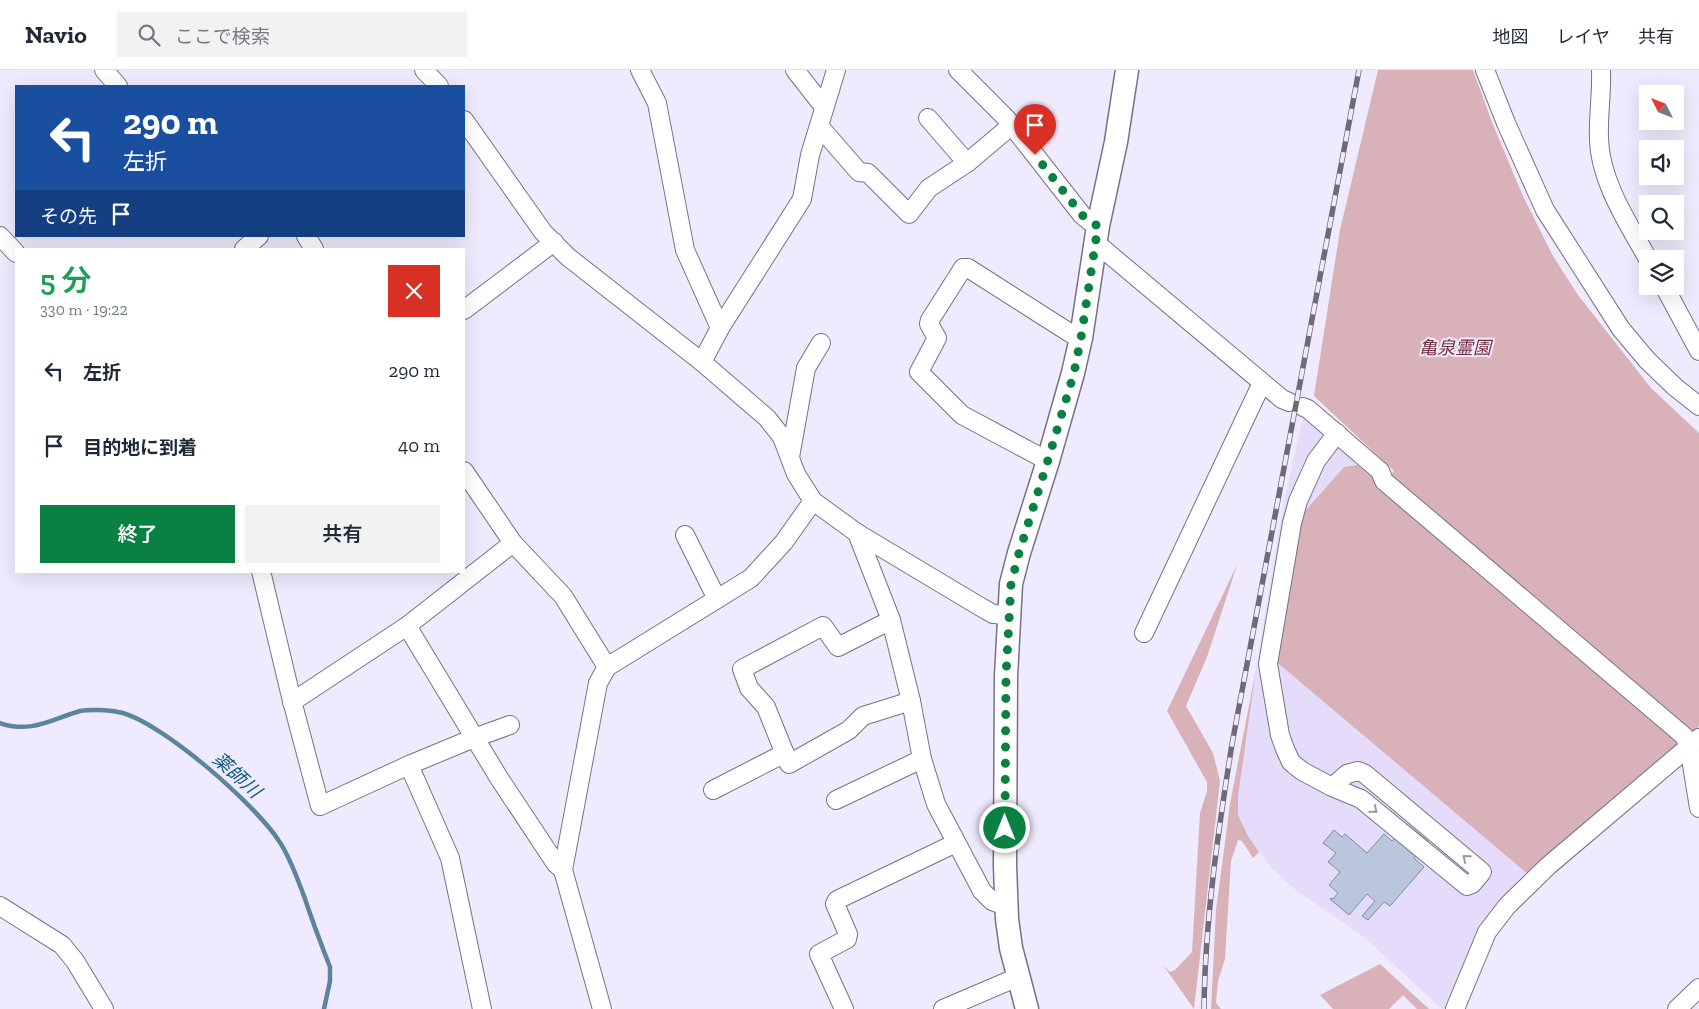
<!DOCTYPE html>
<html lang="ja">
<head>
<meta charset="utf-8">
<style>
	body { margin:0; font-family:"Zilla Slab","Noto Sans JP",serif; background:#f2f2f3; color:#1f2937; height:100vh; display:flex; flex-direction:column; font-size:19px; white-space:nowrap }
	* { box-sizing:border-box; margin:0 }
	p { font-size:16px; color:#747a83 }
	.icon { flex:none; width:28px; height:28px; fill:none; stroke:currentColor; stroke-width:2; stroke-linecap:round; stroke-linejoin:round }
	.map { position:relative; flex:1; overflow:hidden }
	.side { position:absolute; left:15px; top:178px; width:450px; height:325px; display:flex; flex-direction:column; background:#fff; border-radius:0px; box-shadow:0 5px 20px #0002 }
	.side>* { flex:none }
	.hud { position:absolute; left:15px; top:15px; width:450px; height:152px; border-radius:0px; box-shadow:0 5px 20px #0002; background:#1a4fa0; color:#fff; overflow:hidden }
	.needle { width:32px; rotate:312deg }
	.tools { position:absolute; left:1639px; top:15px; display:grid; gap:10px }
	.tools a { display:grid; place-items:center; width:45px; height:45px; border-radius:0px; background:#fff; box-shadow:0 5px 20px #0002; font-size:25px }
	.pin { position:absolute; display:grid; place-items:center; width:42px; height:42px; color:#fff; margin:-51px -21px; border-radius:50% 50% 50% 0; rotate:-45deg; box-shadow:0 0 5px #0007 }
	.pin .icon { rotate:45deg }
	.me { position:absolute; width:55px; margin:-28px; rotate:0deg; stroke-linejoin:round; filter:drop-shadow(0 0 4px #0008) }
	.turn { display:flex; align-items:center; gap:18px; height:105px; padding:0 25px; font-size:22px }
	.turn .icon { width:65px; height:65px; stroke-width:2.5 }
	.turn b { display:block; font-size:35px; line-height:42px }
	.then { display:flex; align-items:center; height:48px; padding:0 25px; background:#0003; gap:10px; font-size:19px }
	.round { display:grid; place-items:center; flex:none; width:52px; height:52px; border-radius:0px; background:#f2f2f3 }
	.head { display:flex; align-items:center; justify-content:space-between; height:85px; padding:0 25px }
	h1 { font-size:30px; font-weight:600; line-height:38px; color:#1e9e55 }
	.cta { display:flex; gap:10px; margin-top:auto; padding:10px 25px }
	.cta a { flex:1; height:58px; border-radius:0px; background:#0b8043; color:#fff; font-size:20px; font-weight:600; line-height:58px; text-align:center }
	.cta a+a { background:#f2f2f3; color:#1f2937 }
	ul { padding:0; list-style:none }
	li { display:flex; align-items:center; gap:15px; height:75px; padding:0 25px }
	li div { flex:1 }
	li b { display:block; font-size:19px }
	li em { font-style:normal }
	header { display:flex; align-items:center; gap:30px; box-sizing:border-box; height:70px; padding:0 25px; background:#fff; border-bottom:1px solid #e0e1e3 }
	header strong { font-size:24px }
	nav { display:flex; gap:28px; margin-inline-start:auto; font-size:18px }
	.search { width:350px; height:45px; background:#f2f2f3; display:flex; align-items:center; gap:12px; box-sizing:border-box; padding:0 18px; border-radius:0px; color:#747a83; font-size:19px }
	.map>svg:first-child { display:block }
</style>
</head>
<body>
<header>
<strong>Navio</strong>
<div class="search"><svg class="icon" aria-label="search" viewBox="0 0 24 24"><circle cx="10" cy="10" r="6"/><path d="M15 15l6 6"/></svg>ここで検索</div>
<nav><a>地図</a><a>レイヤ</a><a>共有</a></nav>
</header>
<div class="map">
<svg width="1699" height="939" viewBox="0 0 1699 939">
	<rect width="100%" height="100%" fill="#efeafd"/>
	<polygon fill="#e5dcfc" points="1307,347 1357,395 1344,397 1273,589 1530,806 1452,930 1444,939 1442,939 1364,867 1297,821 1272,799 1248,766 1238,745 1238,727 1256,599 1283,436 1303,348"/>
	<g fill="#d9b2b9">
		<polygon points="1378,0 1473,0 1492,52 1522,124 1553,186 1578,225 1651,318 1699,363 1699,655 1696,661 1689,659 1683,673 1530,806 1273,589 1298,449 1344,397 1357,395 1382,415 1394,401 1314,326 1340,160"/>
		<polygon points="1237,495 1207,587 1186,636 1213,683 1220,711 1194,939 1163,895 1170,902 1175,900 1192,882 1200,743 1207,721 1207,712 1167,641"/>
		<polygon points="1256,599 1238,727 1238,745 1248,766 1259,782 1253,788 1242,771 1238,770 1231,791 1225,889 1218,911 1216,933 1221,939 1211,939 1216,840 1230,734"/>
		<polygon points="1380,894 1429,939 1417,939 1403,925 1389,939 1333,939 1320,925"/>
	</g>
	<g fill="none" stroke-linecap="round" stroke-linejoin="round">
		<path stroke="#5c859c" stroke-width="4.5" d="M 0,653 C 31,664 52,649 80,641 C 89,639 109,640 118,642 C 159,649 256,735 279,771 C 290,787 297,808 304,826 C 312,850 321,874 330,897 L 330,911 L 324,939"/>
	</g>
	<polygon fill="#bac6dc" stroke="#808ba0" points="1407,754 1428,771 1414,788 1424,797 1390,836 1384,832 1368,850 1362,846 1375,831 1367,824 1349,845 1330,829 1331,828 1333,829 1338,823 1329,815 1340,802 1328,792 1336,783 1323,773 1334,760 1342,767 1345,764 1367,783 1384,764 1392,771"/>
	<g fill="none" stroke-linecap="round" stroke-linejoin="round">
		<g stroke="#777187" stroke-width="20">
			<g id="minor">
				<polyline points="104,0 118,16"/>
				<polyline points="424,0 439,16"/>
				<polyline points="640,0 657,33 685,180 720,258"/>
				<polyline points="795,0 824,37"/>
				<polyline points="958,0 1006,48 1082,145 1089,151 1098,156"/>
				<polyline points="1485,0 1506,53 1545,140 1621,259 1647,290 1675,317 1699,336"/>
				<path d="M 1601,0 C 1602,23 1598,46 1599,69 C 1600,111 1628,153 1648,189"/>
				<polyline points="928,48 967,93"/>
				<polyline points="464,50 543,162 568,187 702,292 767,348 782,367 796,404 813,431 857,463 979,536 993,544 1009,545"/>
				<polyline points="819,56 859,102 868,103 909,144 929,118 967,93 1012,55"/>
				<polyline points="0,166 16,183"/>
				<polyline points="306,166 314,179"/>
				<polyline points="1096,173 1282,329 1289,332"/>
				<polyline points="244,179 259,166"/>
				<polyline points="1664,216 1699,281"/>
				<polyline points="464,240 554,172"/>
				<polyline points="702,292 720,258 802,129 810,85 836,0"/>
				<polyline points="1303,337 1308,339 1380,401 1384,411 1684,666 1689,676 1699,738"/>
				<polyline points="790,387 806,298 821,273"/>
				<polyline points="1048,391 962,345 919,302 937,268 929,254 930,250 963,198 968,198 1070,263 1081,268"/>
				<polyline points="464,401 513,473 563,526 607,597"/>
				<polyline points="857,463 891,550 911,631 922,689 936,734 982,821 992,831 1006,836"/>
				<polyline points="685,465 717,529"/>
				<polyline points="261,501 291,627 320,736 409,695 450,788 482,939"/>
				<polyline points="891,550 838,577 823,556 742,599 749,618 766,637 789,694 849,660 863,646 911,631"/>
				<polyline points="407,556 499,708 556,794 563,800"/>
				<polyline points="1144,563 1259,319 1264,314"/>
				<polyline points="292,632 407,556 513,473"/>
				<polyline points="409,695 474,668 510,655"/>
				<polyline points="1332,717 1347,704 1358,701 1365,704 1482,802 1472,814 1467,816 1361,729 1332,717 1302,701 1291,692 1285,679 1280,665 1268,594 1292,453 1298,431 1316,391 1337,363"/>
				<polyline points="713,720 785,683"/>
				<polyline points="836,730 922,689"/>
				<polyline points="0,836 62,875 75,891 104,939"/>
				<polyline points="602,939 563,800 598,613 607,597 751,508 784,472 813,431"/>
				<polyline points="844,939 819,884 847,869 848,864 835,834 837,830 956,773"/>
				<polyline points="943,939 1018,907"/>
				<polyline points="1455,939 1487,862 1507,836 1548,796 1699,668"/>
				<polyline points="1677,939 1699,918"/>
			</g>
		</g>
		<g stroke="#777187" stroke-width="25">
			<polyline id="major" points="1027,939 1011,878 1007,849 1005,796 1006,606 1011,514 1019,483 1048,391 1073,303 1081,268 1098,156 1116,72 1127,0"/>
		</g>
		<use href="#minor" stroke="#fff" stroke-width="18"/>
		<use href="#major" stroke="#fff" stroke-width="22"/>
		<g stroke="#6e6b77" stroke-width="5.5">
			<path id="rail" d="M 1204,939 C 1205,850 1218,762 1232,674 L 1359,0"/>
		</g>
		<use href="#rail" stroke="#efeafd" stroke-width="4" stroke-dasharray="11" stroke-linecap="butt"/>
	</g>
	<defs><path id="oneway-chevron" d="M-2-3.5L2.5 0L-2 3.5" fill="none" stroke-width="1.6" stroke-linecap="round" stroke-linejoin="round" transform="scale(1.25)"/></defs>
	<g stroke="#9a9a9e">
		<use href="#oneway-chevron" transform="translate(1374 740) rotate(40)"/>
		<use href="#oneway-chevron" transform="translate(1466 788) rotate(-139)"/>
	</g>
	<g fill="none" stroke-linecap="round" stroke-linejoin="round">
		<polyline stroke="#0b8043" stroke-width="9" stroke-dasharray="0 16.2" points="1005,758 1006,606 1011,514 1019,483 1048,390 1074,303 1081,268 1098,156 1089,151 1082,145 1035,85"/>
	</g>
	<g text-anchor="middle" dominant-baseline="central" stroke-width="4" stroke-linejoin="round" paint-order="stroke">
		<g font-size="18" font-style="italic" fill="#772e42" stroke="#efeafd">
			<text x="1455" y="278">亀泉霊園</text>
		</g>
		<g font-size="19" font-style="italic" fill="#125f7c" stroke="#efeafd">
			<text transform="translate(237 705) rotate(42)">薬師川</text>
		</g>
	</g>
</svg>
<div class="tools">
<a><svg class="needle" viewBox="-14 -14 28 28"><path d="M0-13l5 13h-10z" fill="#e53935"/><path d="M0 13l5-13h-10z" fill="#747a83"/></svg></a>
<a><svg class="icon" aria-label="sound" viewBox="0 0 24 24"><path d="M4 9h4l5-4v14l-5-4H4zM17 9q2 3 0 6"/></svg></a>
<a><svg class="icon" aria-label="search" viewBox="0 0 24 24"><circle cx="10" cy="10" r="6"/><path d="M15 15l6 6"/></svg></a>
<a><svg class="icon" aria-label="layers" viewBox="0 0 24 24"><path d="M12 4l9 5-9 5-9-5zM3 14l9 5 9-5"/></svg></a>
</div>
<div class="pin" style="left:1035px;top:85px;background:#d93025"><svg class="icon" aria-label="arrive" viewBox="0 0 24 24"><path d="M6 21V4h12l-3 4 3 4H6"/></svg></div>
<svg class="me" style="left:1005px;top:758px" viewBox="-20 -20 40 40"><circle r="17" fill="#0b8043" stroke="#fff" stroke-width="3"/><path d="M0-11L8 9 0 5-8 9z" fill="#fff"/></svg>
<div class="hud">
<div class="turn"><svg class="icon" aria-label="left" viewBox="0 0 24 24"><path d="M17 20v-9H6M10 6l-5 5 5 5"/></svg><div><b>290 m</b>左折</div></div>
<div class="then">その先<svg class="icon" aria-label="arrive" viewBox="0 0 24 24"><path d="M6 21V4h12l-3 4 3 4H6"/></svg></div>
</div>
<section class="side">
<div class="head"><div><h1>5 分</h1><p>330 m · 19:22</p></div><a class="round" style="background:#d93025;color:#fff"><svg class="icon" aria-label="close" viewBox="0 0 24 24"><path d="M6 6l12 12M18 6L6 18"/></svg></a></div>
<ul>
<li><svg class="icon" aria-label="left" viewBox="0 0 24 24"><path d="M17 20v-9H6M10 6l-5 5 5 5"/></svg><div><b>左折</b></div><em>290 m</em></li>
<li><svg class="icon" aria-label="arrive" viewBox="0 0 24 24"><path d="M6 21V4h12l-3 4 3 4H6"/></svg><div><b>目的地に到着</b></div><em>40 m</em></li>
</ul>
<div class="cta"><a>終了</a><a>共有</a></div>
</section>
</div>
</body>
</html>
